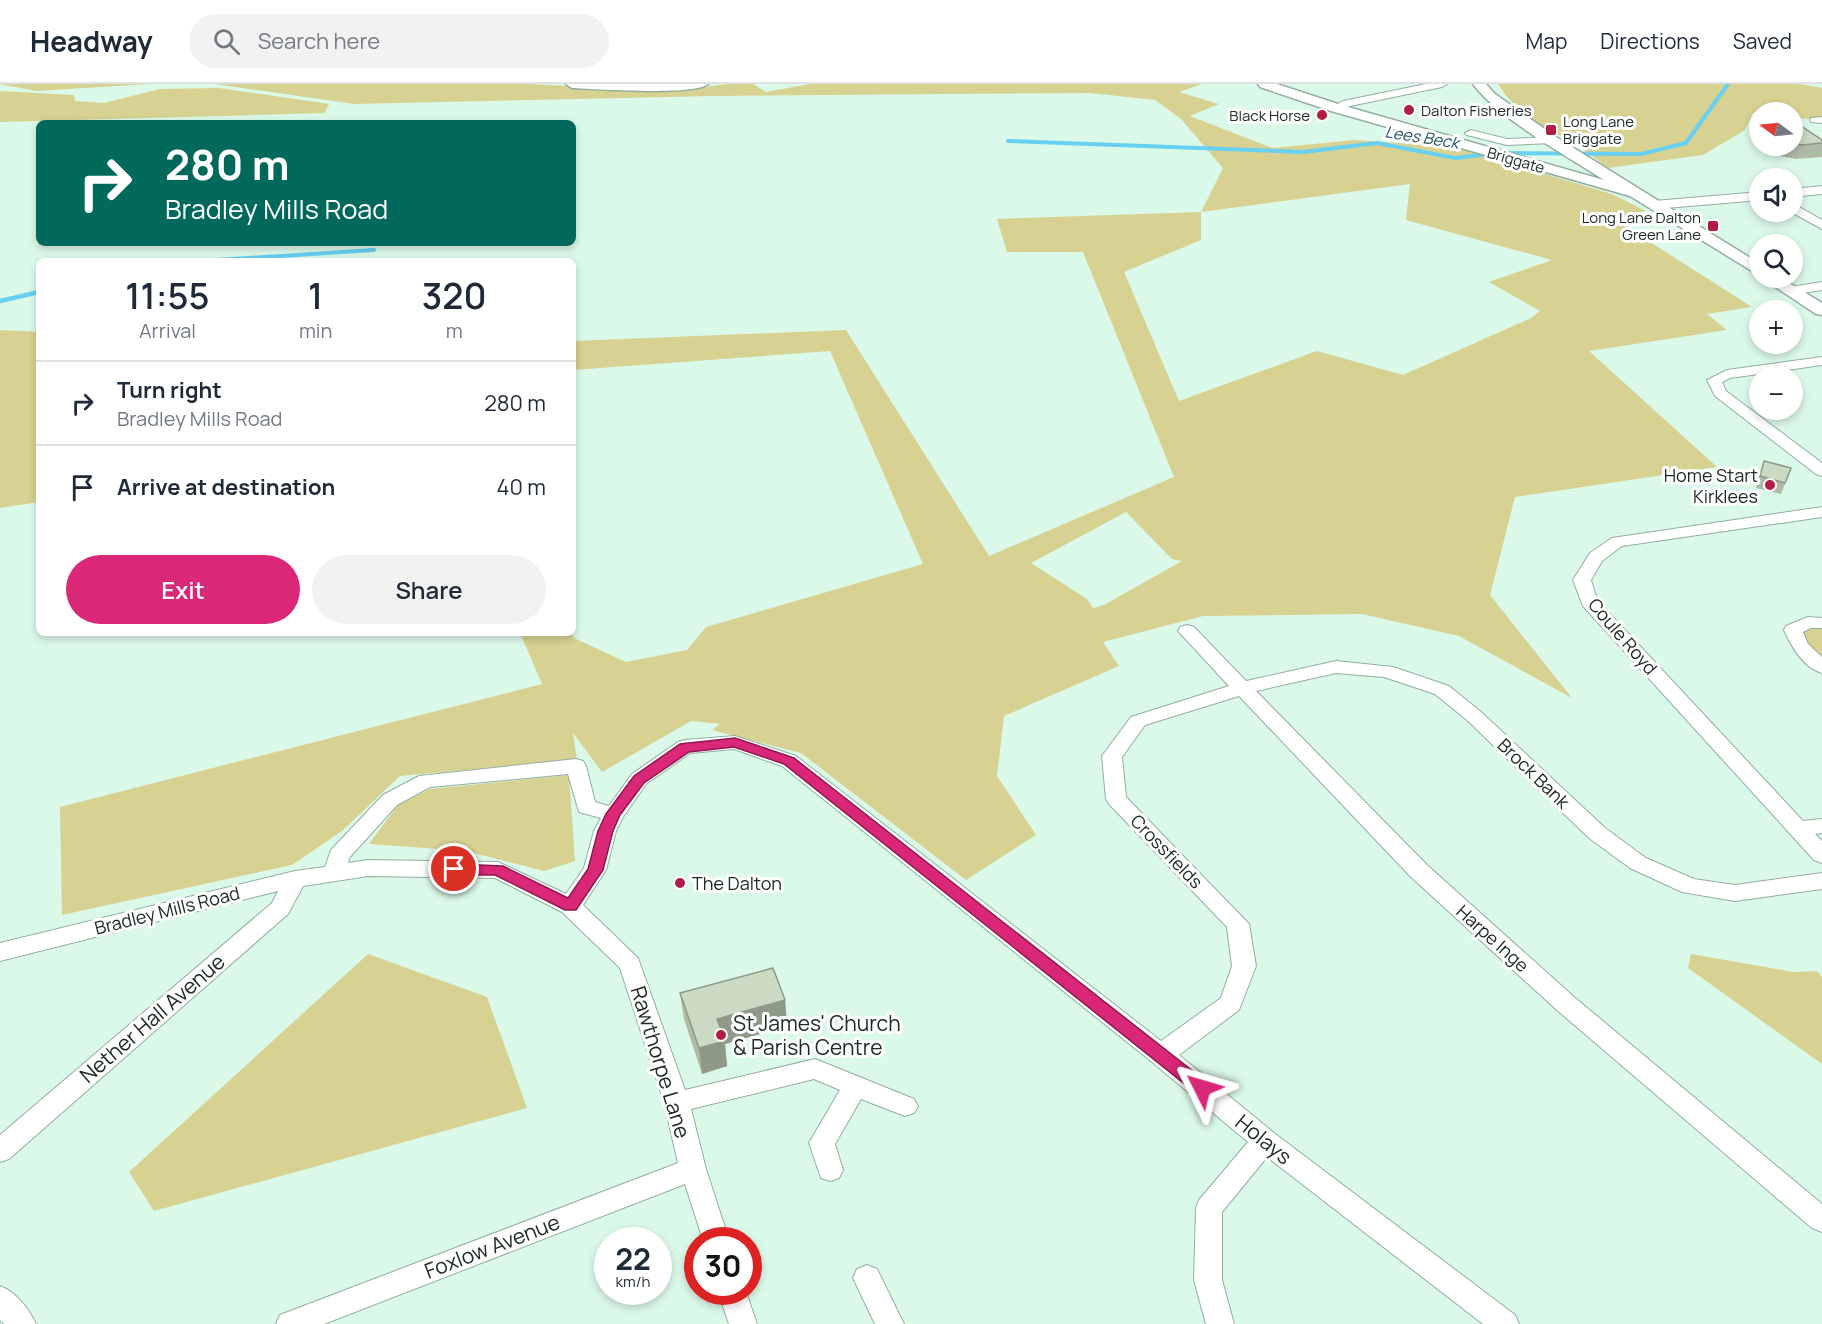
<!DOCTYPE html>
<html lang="en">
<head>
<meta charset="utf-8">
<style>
	body { margin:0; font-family:Manrope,sans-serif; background:#f2f2f3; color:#1f2937; height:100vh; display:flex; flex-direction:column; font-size:22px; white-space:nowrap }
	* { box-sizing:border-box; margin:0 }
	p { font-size:20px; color:#747a83 }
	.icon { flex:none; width:33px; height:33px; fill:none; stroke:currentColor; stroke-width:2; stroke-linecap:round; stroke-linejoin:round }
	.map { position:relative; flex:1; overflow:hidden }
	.sheet { position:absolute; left:36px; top:174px; width:540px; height:378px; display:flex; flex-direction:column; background:#fff; border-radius:9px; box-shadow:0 3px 9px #0003 }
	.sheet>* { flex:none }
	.banner { position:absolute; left:36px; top:36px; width:540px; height:126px; border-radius:9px; box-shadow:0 3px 9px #0003; background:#00695c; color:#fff; overflow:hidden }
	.needle { width:39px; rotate:285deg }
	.fabs { position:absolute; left:1749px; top:18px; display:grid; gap:12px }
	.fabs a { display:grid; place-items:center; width:54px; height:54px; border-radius:50%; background:#fff; box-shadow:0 3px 9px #0003; font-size:30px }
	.speed { position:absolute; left:594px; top:1143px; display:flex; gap:12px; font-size:30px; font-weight:700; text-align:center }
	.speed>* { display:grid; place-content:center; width:78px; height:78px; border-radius:50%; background:#fff; box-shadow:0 3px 9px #0003; line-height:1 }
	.speed small { font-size:15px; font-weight:400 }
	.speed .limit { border:9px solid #d22; background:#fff; color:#111 }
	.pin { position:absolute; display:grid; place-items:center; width:51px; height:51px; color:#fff; margin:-26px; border:3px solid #fff; border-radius:50%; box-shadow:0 2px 6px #0007 }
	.me { position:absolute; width:66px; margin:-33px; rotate:310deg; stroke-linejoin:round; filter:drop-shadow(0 0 4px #0008) }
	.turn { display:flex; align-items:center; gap:21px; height:126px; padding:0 30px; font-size:27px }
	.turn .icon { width:78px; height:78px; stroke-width:2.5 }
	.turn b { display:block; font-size:42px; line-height:51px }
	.eta { display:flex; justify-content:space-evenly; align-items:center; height:102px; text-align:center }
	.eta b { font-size:36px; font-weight:600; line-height:42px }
	.primary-button { display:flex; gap:12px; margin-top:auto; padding:12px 30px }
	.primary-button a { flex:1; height:69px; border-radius:36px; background:#db2777; color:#fff; font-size:24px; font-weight:600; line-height:69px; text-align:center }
	.primary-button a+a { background:#f2f2f3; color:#1f2937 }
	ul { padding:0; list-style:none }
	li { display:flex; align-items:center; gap:18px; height:84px; padding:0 30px; border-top:2px solid #e0e1e3 }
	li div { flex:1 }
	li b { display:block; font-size:22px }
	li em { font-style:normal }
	header { display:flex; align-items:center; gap:36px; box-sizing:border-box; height:84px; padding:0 30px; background:#fff; border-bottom:2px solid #e0e1e3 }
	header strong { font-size:28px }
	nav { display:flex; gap:33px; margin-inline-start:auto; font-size:21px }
	.search { width:420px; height:54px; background:#f2f2f3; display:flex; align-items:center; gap:15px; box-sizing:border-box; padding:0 21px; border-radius:33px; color:#747a83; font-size:22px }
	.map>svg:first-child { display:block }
</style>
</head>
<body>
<header>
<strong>Headway</strong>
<div class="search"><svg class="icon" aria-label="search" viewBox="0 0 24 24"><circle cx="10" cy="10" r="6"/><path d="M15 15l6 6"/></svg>Search here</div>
<nav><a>Map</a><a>Directions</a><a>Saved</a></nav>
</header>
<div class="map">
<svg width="1822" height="1240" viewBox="0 0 1822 1240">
	<rect width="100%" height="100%" fill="#dbf9e9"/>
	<g fill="#d7d192" fill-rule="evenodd">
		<polygon points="0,0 149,0 36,7"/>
		<path d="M 215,0 L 527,0 L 672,7 L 728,0 L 753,0 L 766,8 L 810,0 L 1202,0 L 1179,8 L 1219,20 L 1190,32 L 1272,64 L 1355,56 L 1455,63 L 1612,110 L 1646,127 L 1614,135 L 1752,223 L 1707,230 L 1727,246 L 1589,267 L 1717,383 L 1515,413 L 1490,511 L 1572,614 L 1459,552 L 1362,530 L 1203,532 L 1103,558 L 1119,582 L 1004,632 L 997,692 L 1036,751 L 966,796 L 801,669 L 712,646 L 720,640 L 691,637 L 602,688 L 573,649 L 577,676 L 400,692 L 342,747 L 292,781 L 62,831 L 60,723 L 542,600 L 520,549 L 571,549 L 574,554 L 626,578 L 687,566 L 706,543 L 923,480 L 830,267 L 573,286 L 573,257 L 846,246 L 989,472 L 1174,393 L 1083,168 L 1007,168 L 997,135 L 1201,128 L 1223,84 L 1181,35 L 1155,16 L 1090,9 L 713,12 L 354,20 ZM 1410,100 L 1406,136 L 1552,176 L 1489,198 L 1540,227 L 1531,234 L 1403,291 L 1317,267 L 1179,317 L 1124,188 L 1201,156 L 1201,128 ZM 1126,428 L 1172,475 L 1182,477 L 1104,521 L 1093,524 L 1087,515 L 1031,479 Z"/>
		<path d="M 1498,0 L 1800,0 L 1822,4 L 1822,36 L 1793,34 L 1792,28 L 1753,29 L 1745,46 L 1703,71 L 1608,84 C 1596,75 1583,64 1570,57 C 1543,43 1514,27 1498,0 Z"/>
		<polygon points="219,4 329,20 325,29 0,38 0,7 74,11 75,17 104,19 160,5"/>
		<polygon points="0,246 39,248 39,418 0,424"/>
		<polygon points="1807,542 1822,543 1822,574 1804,557 1800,549"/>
		<polygon points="569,691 575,777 544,787 466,767 369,760 398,721 430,705"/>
		<polygon points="368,870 487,913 527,1024 154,1127 129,1088"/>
		<polygon points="1691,870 1793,888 1817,887 1822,893 1822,980 1688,884"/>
	</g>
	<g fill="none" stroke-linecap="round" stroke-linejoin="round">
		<g stroke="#67d0f3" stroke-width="4">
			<polyline points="1008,57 1303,68 1377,59 1455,74 1490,70"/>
			<polyline points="1503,69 1641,70 1686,59 1728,0"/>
			<polyline points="201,177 374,166"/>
		</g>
		<polyline stroke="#67d0f3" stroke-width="4.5" points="0,217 39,208"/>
		<g stroke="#93aea0" stroke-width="2">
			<g id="minor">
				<polygon points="1426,0 1447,0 1442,3 1350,22 1336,27 1331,24 1343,17"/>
				<polygon points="1822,33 1822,39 1811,38 1810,36 1811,34"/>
				<polygon points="1471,46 1507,55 1551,53 1557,56 1551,59 1507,61 1467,51 1465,49"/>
				<polygon points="1822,102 1822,110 1792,113 1792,105"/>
				<polygon points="1760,108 1760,116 1654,125 1648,121 1654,117"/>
				<polygon points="1792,119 1822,136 1822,145 1791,128"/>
				<polygon points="1822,198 1822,206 1791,211 1784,207 1791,203"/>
				<polygon points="1822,273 1822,281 1730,294 1722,298 1726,307 1822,379 1822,392 1816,390 1715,312 1707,296 1727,286"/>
				<polygon points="1822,423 1822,433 1622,462 1602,477 1591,496 1597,516 1803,737 1822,735 1822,749 1815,750 1822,757 1822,779 1814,776 1583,522 1573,496 1590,469 1612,454"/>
				<path d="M 1808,533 L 1822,534 L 1822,544 L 1811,544 L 1803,548 L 1808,560 L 1822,573 L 1822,589 C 1804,584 1791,562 1784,546 L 1786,542 Z"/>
				<path d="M 1187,541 L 1194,543 L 1246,597 L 1336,577 L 1393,583 L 1449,602 L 1481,628 L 1605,744 L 1646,774 L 1694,795 L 1735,801 L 1822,789 L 1822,805 L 1735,817 L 1682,808 L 1630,784 L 1589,754 L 1467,636 L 1435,610 L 1384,593 L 1336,589 L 1256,607 L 1427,781 L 1574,913 L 1822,1120 L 1822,1148 L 1812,1144 L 1558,927 L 1411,793 L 1239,612 L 1145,641 L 1122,673 L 1126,713 L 1249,840 L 1256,882 L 1239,926 L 1179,971 L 1274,1049 L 1515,1231 L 1519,1240 L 1483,1240 L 1267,1073 L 1222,1128 L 1222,1196 L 1234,1240 L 1206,1240 L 1194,1196 L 1196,1124 L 1199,1116 L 1248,1058 L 1152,978 L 782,682 L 734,665 L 690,669 L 646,700 L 623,733 L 616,747 L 606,786 L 583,821 L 638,874 L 685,1006 L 815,975 L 914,1015 L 918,1022 L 914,1029 L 905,1032 L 861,1015 L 835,1060 L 843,1086 L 839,1094 L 830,1097 L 821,1094 L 809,1059 L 840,1006 L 814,995 L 691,1025 L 706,1085 L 729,1156 L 703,1156 L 685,1100 L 324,1240 L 276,1240 L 280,1231 L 678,1079 L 664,1018 L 620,884 L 562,828 L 495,794 L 368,792 L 303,802 L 288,830 L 9,1075 L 0,1078 L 0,1051 L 272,819 L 278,807 L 0,877 L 0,859 L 295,787 L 325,783 L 331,766 L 383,711 L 419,692 L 576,675 L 583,677 L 586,682 L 595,718 L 609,722 L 632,690 L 678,658 L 685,656 L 735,652 L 796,672 L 1161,957 L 1221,914 L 1232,882 L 1227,843 L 1109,720 L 1106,715 L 1102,672 L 1131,633 L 1229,602 L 1178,547 L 1180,543 ZM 568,690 L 579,728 L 601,734 L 594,747 L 584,784 L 566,810 L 498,778 L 368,776 L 348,779 L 349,774 L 397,721 L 430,703 Z"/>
				<polygon points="867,1181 877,1185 904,1240 875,1240 853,1194 857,1185"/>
				<path d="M 0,1202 C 16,1208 29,1225 36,1240 L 4,1240 L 0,1236 Z"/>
				<polygon points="718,1208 746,1208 757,1240 729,1240"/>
			</g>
		</g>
		<g stroke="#93aea0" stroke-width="3">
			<g id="tertiary">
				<path d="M 566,0 L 708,0 C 695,12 595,5 572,4 Z"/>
				<path d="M 1258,0 L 1277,0 L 1341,21 L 1604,96 C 1567,72 1498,34 1473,0 L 1486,0 L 1495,10 L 1556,53 L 1760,180 L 1760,192 L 1630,112 L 1331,27 L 1260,3 Z"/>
				<polygon points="1762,194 1781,194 1822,219 1822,231 1816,230"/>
			</g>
		</g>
		<use href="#minor" fill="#fff" fill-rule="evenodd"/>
		<use href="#tertiary" fill="#fff" fill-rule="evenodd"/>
	</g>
	<g fill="#afbba7">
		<polygon points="1792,42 1822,56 1822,73 1796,75 1770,70 1773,62 1792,62"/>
		<polygon points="1764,377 1791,384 1781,410 1756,404 1760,389"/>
		<polygon points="680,909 785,916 787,942 725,960 727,982 702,990 684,935"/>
	</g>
	<polygon fill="#8e9988" points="785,916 787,942 725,960 727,982 702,990 699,964 717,935"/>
	<g fill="#cbdac2" stroke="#8e9988" stroke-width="1.5">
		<polygon points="1792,42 1801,42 1822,56 1822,59 1801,61 1792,59"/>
		<polygon points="1764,377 1791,384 1785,399 1760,392"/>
		<polygon points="773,884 785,916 717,935 725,957 699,964 680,909"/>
	</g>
	<polygon fill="#db2777" stroke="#8e194d" stroke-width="1.5" points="735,654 794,674 1208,999 1211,1004 1208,1009 1202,1012 1196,1009 784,680 734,663 689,668 644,699 620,731 613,747 603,786 576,826 565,826 495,791 454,791 449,789 447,785 449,781 454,780 503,782 568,814 588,785 598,747 606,730 634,692 680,660"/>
	<g fill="#b11e43" stroke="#fefefe" stroke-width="2">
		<circle cx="1409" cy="26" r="6"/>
		<circle cx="1322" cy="31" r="6"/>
		<rect x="1545" y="40" width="12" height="12" rx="3"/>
		<rect x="1707" y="136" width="12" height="12" rx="3"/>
		<circle cx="1770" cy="401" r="6"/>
		<circle cx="680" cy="799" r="6"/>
		<circle cx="721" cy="951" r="6"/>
	</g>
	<g text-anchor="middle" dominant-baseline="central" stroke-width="6" stroke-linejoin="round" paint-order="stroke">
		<g font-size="15" fill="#202b26" stroke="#fefefe" text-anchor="start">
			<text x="1421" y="26">Dalton Fisheries</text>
			<text x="1310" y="31" text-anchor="end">Black Horse</text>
			<text x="1563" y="37">Long Lane<tspan x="1563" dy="17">Briggate</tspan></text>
			<text x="1701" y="133" text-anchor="end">Long Lane Dalton<tspan x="1701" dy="17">Green Lane</tspan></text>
		</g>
		<g font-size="15" fill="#202b26" stroke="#fefefe">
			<text transform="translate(1516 76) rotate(16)">Briggate</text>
		</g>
		<g font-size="16" font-style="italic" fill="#285565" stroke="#fefefe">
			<text transform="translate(1422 53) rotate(9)">Lees Beck</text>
		</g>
		<g font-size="18" fill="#202b26" stroke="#fefefe" text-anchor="end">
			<text x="1758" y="391">Home Start<tspan x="1758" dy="21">Kirklees</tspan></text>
			<text x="692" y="799" text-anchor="start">The Dalton</text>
		</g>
		<g font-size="18" fill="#202b26" stroke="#fefefe">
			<text transform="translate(1623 552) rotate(49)">Coule Royd</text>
			<text transform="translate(1534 689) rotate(44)">Brock Bank</text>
			<text transform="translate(1167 767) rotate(46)">Crossfields</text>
			<text transform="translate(167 826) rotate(-14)">Bradley Mills Road</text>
			<text transform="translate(1493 854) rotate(42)">Harpe Inge</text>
		</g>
		<g font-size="21" fill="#202b26" stroke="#fefefe">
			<text transform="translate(152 934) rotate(-41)">Nether Hall Avenue</text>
			<text transform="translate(661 978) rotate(73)">Rawthorpe Lane</text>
			<text transform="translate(1264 1055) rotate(39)">Holays</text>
			<text transform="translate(492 1162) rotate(-21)">Foxlow Avenue</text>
		</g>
		<g font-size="21" fill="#202b26" stroke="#fefefe" text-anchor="start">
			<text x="733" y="939">St James' Church<tspan x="733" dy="24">&amp; Parish Centre</tspan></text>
		</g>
	</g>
</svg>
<div class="fabs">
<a><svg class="needle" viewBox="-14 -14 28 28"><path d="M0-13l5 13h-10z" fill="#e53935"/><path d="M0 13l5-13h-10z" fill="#747a83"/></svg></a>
<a><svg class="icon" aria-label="sound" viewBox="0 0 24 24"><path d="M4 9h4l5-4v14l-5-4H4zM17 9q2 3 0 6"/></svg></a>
<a><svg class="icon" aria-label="search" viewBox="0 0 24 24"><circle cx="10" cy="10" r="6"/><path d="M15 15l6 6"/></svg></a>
<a>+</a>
<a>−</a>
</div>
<div class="speed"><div>22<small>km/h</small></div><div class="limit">30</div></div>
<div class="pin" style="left:454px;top:785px;background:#d93025"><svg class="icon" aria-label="arrive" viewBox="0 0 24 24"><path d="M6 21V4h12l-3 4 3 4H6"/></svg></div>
<svg class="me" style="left:1202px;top:1004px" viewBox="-20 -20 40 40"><path d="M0-17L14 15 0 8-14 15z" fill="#db2777" stroke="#fff" stroke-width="4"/></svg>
<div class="banner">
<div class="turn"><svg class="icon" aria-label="right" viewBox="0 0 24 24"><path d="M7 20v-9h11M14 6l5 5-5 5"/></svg><div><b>280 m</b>Bradley Mills Road</div></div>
</div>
<section class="sheet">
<div class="eta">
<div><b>11:55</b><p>Arrival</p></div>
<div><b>1</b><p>min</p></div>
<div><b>320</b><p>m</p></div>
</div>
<ul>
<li><svg class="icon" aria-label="right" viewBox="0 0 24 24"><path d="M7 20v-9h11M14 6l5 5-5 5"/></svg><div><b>Turn right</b><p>Bradley Mills Road</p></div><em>280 m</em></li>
<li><svg class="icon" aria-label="arrive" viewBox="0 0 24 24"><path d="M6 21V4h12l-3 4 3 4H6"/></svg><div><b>Arrive at destination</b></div><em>40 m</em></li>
</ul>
<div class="primary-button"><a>Exit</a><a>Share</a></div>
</section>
</div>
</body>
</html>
